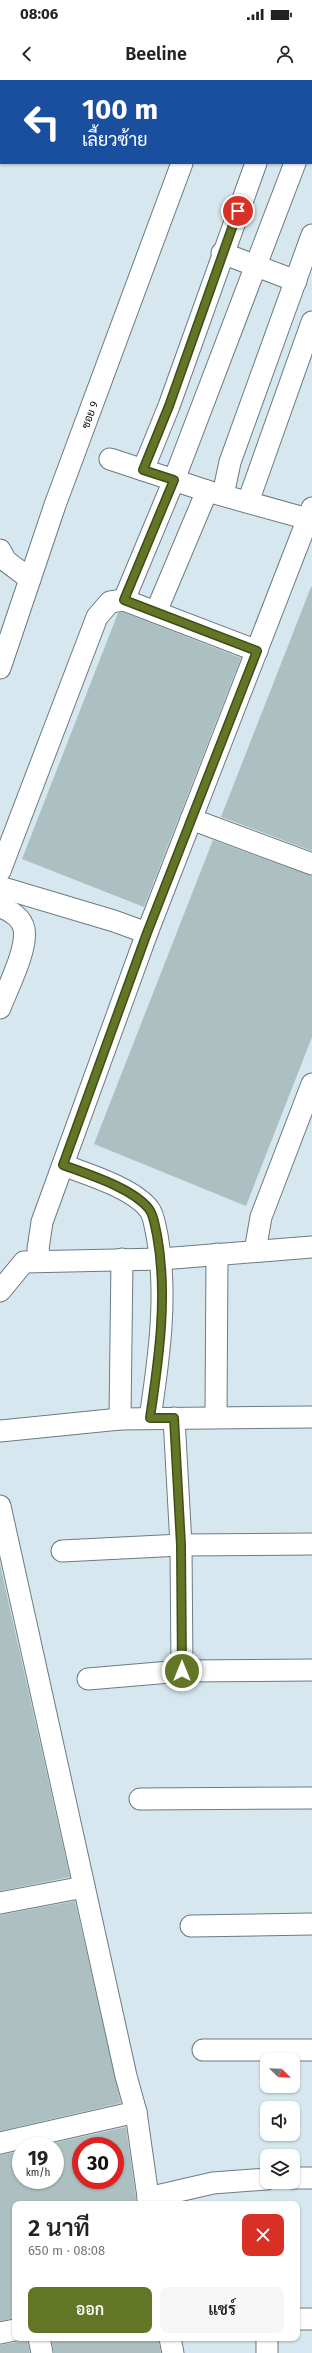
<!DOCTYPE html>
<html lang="th">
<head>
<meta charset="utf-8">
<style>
	body { margin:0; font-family:"Fira Sans",Sarabun,sans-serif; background:#f6f6f6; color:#222; height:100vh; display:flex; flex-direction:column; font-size:15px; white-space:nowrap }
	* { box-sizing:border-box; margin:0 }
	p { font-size:13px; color:#767676 }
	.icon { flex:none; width:22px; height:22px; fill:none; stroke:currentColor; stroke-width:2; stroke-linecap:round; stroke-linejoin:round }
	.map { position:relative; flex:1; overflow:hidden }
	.sheet { position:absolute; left:12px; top:2121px; width:288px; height:140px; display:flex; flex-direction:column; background:#fff; border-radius:8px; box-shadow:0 1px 3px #0004 }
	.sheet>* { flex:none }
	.guide { position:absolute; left:0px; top:0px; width:312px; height:84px; box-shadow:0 1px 3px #0004; background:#1a4fa0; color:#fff; overflow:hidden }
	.needle { width:26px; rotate:113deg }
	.controls { position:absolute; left:260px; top:1973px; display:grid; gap:8px }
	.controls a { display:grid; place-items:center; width:40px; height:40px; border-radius:8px; background:#fff; box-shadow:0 1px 3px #0004; font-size:20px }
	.speed { position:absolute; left:12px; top:2057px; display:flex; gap:8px; font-size:20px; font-weight:700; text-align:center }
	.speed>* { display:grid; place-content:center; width:52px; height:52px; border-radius:50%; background:#fff; box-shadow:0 1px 3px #0004; line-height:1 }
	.speed small { font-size:10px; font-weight:400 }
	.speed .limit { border:6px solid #d22; background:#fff; color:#111 }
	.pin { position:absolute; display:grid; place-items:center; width:34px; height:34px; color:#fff; margin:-17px; border:2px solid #fff; border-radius:50%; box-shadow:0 1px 4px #0007 }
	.me { position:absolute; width:44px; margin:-22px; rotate:0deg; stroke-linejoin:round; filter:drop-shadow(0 0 3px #0008) }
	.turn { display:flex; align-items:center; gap:14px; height:84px; padding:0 16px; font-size:18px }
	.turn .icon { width:52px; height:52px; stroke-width:2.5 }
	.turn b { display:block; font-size:28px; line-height:34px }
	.round { display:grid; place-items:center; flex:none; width:42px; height:42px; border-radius:8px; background:#f6f6f6 }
	.headline { display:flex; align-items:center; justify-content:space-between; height:68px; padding:0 16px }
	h1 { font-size:24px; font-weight:600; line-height:30px }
	.primary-button { display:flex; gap:8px; margin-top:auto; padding:8px 16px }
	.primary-button a { flex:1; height:46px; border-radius:8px; background:#627626; color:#fff; font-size:16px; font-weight:600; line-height:46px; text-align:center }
	.primary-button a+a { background:#f6f6f6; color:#222 }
	.status { display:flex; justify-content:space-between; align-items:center; height:28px; padding:0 20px; background:#fff; direction:ltr }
	.status svg { height:11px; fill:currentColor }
	header { display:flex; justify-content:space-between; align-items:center; height:52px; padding:0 16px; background:#fff; font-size:18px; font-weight:600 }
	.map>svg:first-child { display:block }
</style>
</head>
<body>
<div class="status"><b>08:06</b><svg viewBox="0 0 49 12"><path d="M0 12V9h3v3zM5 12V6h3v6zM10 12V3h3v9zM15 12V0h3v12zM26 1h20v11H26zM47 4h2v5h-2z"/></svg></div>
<header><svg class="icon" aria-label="back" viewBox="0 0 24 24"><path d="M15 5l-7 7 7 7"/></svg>Beeline<svg class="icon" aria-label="person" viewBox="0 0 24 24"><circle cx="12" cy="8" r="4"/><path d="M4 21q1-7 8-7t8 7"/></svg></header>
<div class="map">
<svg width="312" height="2273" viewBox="0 0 312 2273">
	<rect width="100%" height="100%" fill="#d6e7ef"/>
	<g fill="#acbfc1" fill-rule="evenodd">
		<polygon points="311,507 312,507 312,771 221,737"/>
		<polygon points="123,532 241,578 144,827 22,779 118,533"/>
		<polygon points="213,760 312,796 312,957 246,1126 94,1064"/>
		<polygon points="0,1484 70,1797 0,1811"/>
		<polygon points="75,1821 121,2023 0,2051 0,1835"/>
		<path d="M 126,2047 L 137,2124 L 15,2124 L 15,2238 L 0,2241 L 0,2075 L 21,2071 L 21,2100 L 55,2100 L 55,2066 L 41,2066 ZM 81,2066 L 115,2066 L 115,2100 L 81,2100 Z"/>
		<polygon points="24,2258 27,2258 30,2273 0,2273 0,2265 17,2262"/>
		<polygon points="51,2258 158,2258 161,2273 54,2273"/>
	</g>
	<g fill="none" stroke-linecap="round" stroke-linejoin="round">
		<g stroke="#6c7b82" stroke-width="23">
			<g id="minor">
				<polyline points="211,1 212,0"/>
				<polyline points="288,1 288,0"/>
				<polyline points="311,40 312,38"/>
				<polyline points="222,173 296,201"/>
				<polyline points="110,379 207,411 308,439"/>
				<polyline points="143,390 169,326 256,83"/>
				<polyline points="223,415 230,382 312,155"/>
				<polyline points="248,422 312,242"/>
				<polyline points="0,470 6,481 30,499"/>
				<polyline points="124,520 174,400 295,83"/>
				<polyline points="156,532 207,411"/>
				<polyline points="0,588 55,425 182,83"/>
				<polyline points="191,739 312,784"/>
				<polyline points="0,791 97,537 110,522 124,520 257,571"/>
				<polyline points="0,807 114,841 147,853"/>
				<path d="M 0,827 C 10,830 22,838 24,849 C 28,869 7,909 0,928"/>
				<path d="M 63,1085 C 87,1094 133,1108 149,1129 C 154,1135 155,1147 157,1155 C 168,1215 159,1278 150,1338"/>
				<polyline points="255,1171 261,1137 312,1004"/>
				<polyline points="41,1181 38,1169 42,1142 147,853 312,428"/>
				<polyline points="0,1211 24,1182 161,1179 312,1167"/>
				<polyline points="216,1337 217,1174"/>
				<polyline points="174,1338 181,1465 182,1591"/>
				<polyline points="120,1339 122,1179"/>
				<polyline points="0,1351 120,1339 312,1337"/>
				<polyline points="0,1426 126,1996 136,2032 149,2124"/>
				<polyline points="62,1471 181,1465 312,1464"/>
				<polyline points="88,1599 182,1591 312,1590"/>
				<polyline points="140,1719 312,1718"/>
				<polyline points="0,1823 84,1807"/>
				<polyline points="191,1846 312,1844"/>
				<polyline points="203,1970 312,1970"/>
				<polyline points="0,2063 136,2032"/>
				<polyline points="293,2098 312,2098"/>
				<polyline points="148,2118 213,2103 267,2099"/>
				<polyline points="297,2239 312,2239"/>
				<polyline points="0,2253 15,2250"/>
				<polyline points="39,2258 42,2273"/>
				<polyline points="170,2258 173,2273"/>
				<polyline points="267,2273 267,2258"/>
			</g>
		</g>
		<use href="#minor" stroke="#fff" stroke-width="21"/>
	</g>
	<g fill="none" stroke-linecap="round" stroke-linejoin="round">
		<g stroke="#404d19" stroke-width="10">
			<path id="route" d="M 182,1591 L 181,1465 L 174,1338 L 150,1338 C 159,1278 168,1215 157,1155 C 155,1147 154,1135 149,1129 C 133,1108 87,1094 63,1085 L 147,853 L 257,571 L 124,520 L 174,400 L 143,390 L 169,326 L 238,131"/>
		</g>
		<use href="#route" stroke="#627626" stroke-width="7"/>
	</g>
	<g text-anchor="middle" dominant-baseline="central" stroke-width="3" stroke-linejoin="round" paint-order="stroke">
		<g font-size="11" fill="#080e10" stroke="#fff">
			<text transform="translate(90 335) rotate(-70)">ซอย 9</text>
		</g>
	</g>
</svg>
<div class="controls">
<a><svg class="needle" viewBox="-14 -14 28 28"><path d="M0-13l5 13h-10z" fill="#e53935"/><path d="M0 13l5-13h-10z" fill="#767676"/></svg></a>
<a><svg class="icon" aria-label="sound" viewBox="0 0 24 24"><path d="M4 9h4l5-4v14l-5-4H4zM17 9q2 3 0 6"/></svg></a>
<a><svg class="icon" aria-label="layers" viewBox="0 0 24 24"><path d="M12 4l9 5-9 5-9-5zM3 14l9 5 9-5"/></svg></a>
</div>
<div class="speed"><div>19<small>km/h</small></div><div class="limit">30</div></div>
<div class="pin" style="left:238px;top:131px;background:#d93025"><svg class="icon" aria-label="arrive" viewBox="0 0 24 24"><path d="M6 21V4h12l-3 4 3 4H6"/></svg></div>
<svg class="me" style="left:182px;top:1591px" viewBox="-20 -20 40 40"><circle r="17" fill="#627626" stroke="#fff" stroke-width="3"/><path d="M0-11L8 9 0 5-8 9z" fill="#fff"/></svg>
<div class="guide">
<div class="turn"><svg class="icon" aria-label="left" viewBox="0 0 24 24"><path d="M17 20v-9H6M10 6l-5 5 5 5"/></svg><div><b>100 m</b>เลี้ยวซ้าย</div></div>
</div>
<section class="sheet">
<div class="headline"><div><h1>2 นาที</h1><p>650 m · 08:08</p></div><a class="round" style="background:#d93025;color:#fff"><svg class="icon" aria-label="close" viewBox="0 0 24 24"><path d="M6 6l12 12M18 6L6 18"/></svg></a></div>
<div class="primary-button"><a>ออก</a><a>แชร์</a></div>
</section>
</div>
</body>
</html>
